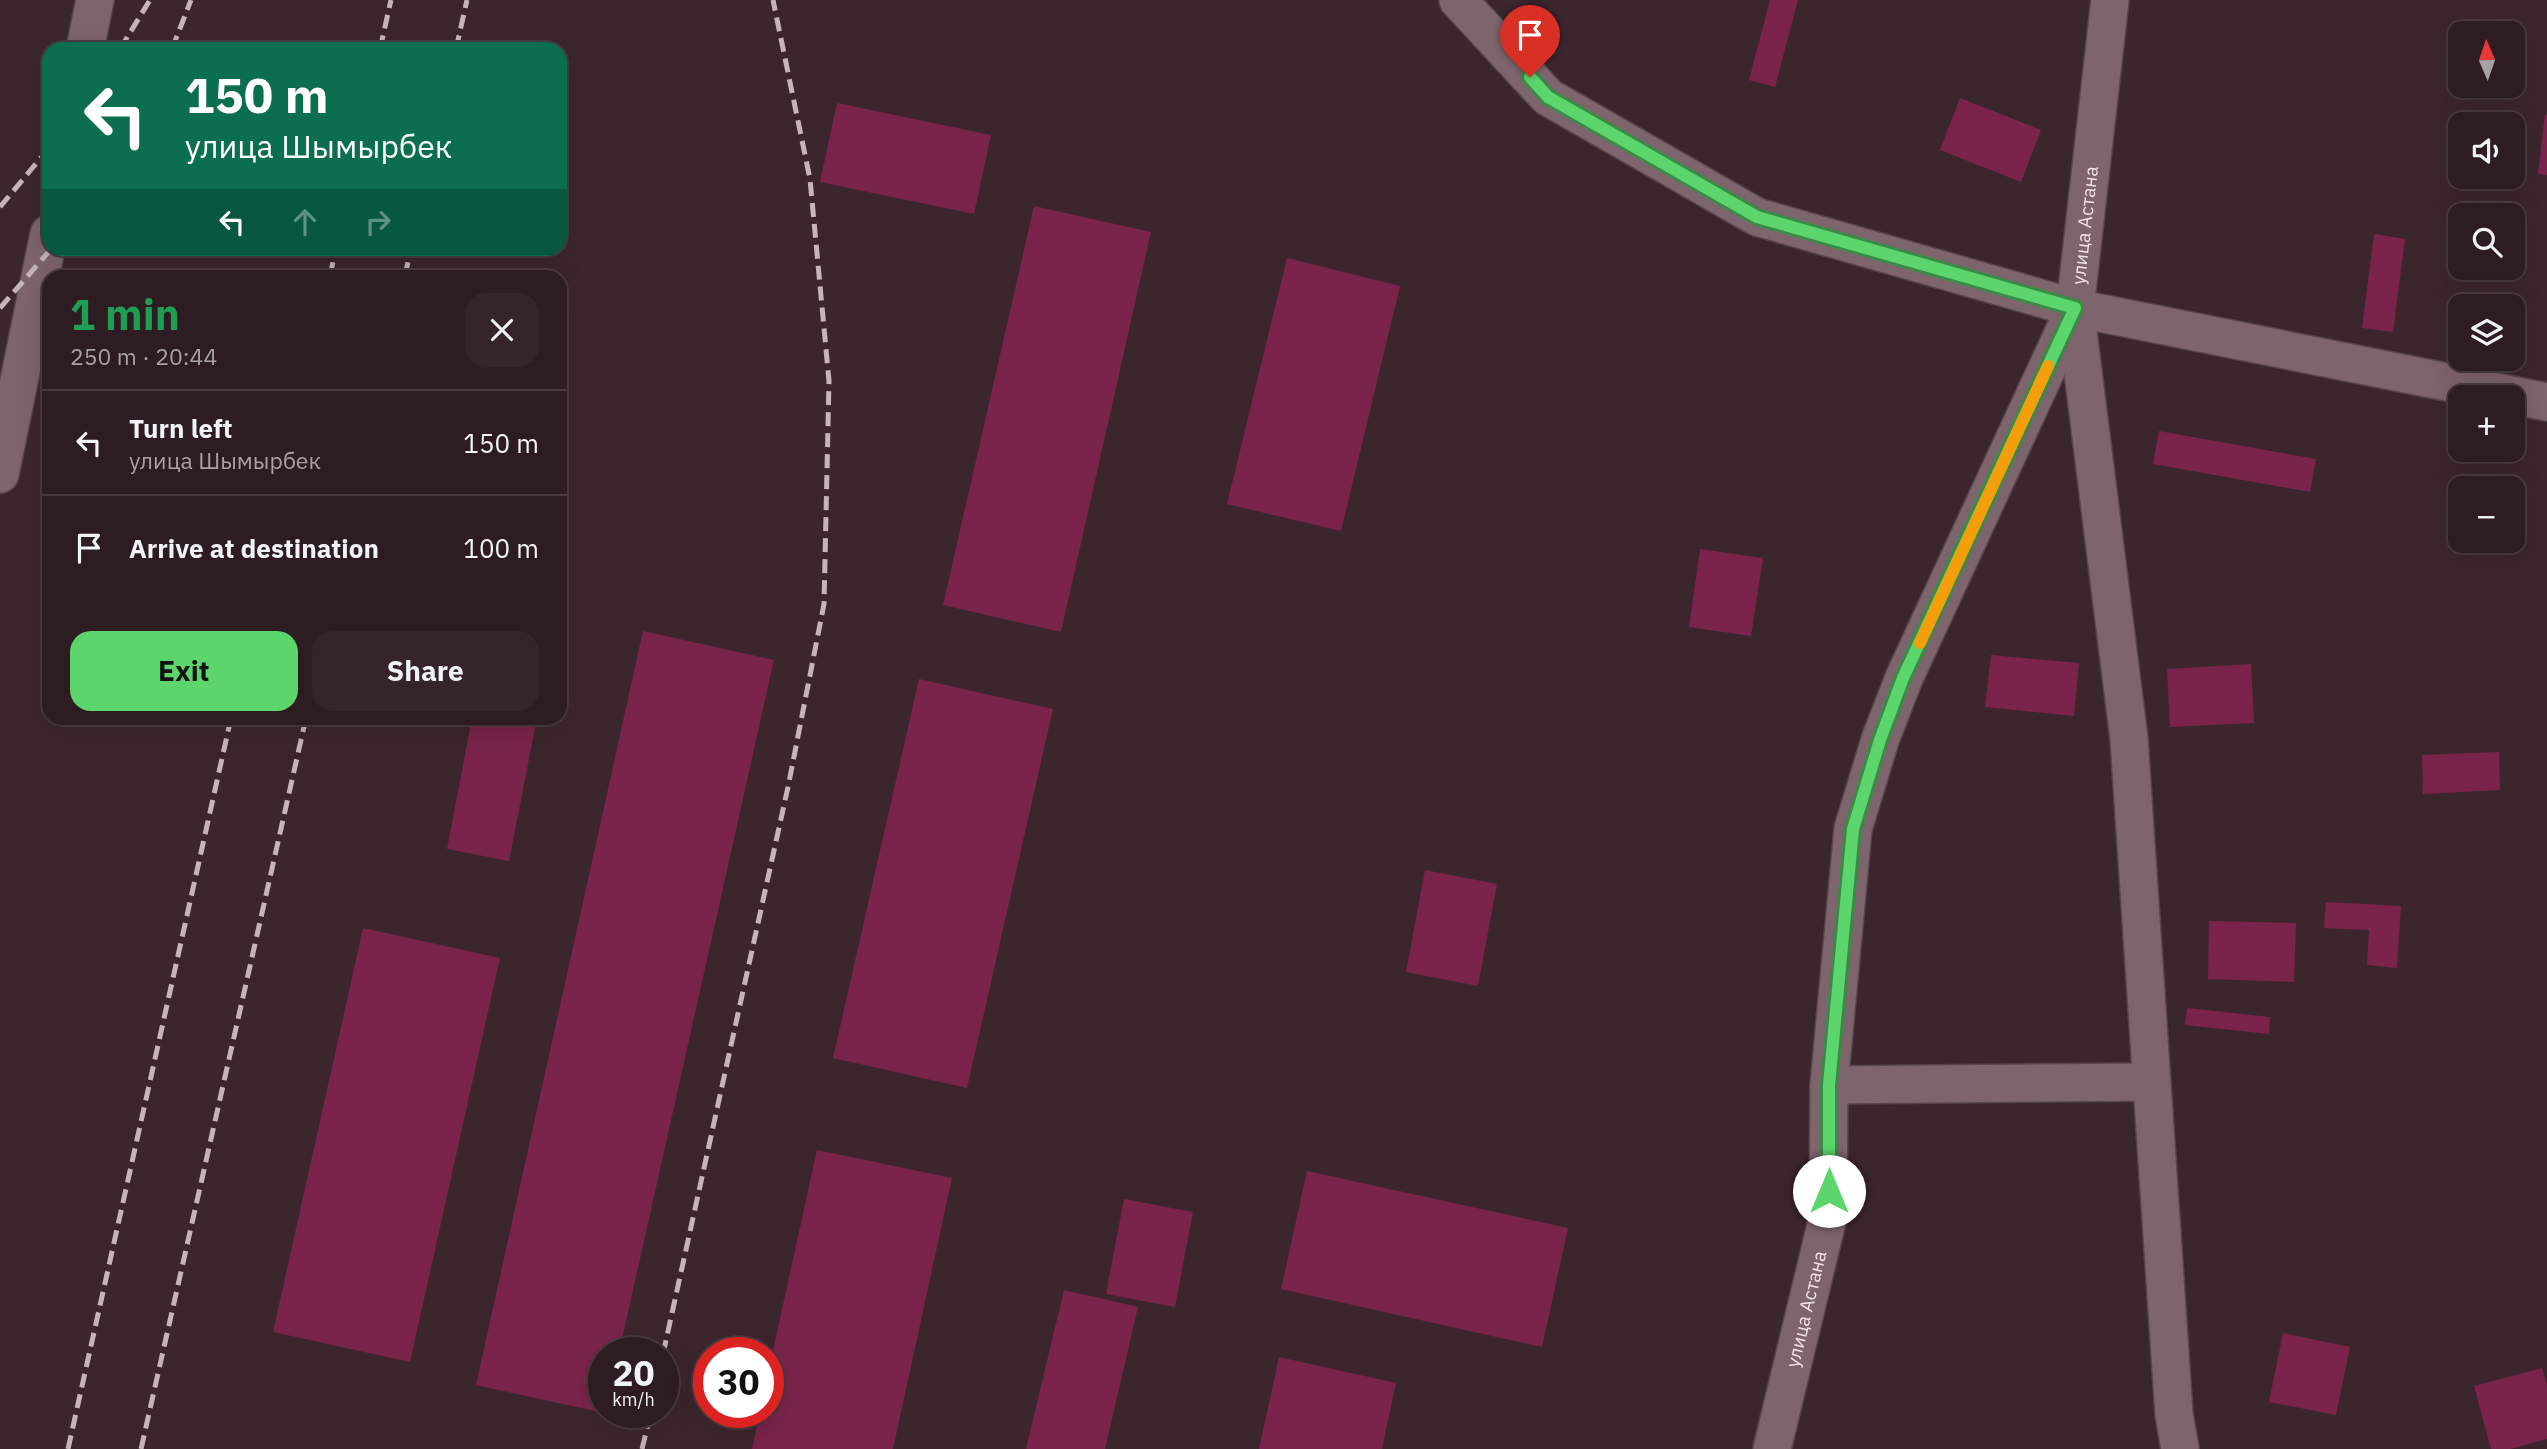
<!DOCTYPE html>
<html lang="en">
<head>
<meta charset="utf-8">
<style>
	body { margin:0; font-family:"IBM Plex Sans",sans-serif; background:#35252a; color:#f1f3f6; height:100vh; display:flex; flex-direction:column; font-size:26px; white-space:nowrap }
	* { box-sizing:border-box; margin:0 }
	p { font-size:23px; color:#a7a1a5 }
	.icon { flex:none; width:38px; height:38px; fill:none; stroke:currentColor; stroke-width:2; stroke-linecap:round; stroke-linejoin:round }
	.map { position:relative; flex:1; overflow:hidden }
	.details { position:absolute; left:42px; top:270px; width:525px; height:455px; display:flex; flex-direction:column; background:#2d1c22; border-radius:21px; box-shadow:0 7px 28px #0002,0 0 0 2px #483a40 }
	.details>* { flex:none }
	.guide { position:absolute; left:42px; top:42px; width:525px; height:214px; border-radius:21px; box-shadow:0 7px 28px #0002,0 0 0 2px #483a40; background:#0b6e4f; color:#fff; overflow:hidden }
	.needle { width:46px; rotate:358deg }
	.buttons { position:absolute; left:2448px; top:21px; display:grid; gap:14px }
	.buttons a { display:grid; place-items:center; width:77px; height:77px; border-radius:14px; background:#2d1c22; box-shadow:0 7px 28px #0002,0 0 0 2px #483a40; font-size:35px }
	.speed { position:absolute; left:588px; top:1337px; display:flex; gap:14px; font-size:35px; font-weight:700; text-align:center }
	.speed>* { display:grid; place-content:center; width:91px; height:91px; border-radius:50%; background:#2d1c22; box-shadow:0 7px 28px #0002,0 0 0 2px #483a40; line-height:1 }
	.speed small { font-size:18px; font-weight:400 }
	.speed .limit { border:10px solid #d22; background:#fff; color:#111 }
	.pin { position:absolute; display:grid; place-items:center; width:60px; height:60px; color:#fff; margin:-72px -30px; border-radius:50% 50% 50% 0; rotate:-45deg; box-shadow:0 0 7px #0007 }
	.pin .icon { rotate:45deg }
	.me { position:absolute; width:77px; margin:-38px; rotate:0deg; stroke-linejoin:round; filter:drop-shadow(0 0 5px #0008) }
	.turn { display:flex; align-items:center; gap:24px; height:147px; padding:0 28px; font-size:32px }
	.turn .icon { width:91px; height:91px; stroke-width:2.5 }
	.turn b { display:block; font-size:49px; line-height:60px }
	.lanes { display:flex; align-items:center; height:66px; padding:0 28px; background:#0003; justify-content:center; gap:35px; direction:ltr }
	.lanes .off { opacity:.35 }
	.round { display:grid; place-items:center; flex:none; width:74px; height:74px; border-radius:21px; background:#35252a }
	.summary { display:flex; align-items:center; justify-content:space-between; height:119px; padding:0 28px }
	h1 { font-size:42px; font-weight:800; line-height:52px; color:#1e9e55 }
	.cta { display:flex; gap:14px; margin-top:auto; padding:14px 28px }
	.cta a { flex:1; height:80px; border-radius:21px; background:#5cd56d; color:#111; font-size:28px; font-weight:800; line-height:80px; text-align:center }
	.cta a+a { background:#35252a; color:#f1f3f6 }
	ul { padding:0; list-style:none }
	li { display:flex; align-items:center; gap:21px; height:105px; padding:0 28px; border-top:2px solid #483a40 }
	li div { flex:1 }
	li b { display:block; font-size:26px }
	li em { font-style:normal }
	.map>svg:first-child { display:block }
</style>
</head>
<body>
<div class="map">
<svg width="2547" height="1449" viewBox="0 0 2547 1449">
	<rect width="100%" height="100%" fill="#3c262e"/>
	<g fill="#7b244b">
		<polygon points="1770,0 1798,0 1775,87 1749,80"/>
		<polygon points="1960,98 2041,130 2021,182 1940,150"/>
		<polygon points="837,103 991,135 974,214 820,182"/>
		<polygon points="2545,114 2547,115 2547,175 2538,174"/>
		<polygon points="1034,206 1151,232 1061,632 943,605"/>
		<polygon points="2374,234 2405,239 2393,332 2362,328"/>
		<polygon points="1287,258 1400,286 1341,531 1227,504"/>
		<polygon points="2159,431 2316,459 2310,492 2153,464"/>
		<polygon points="1700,549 1763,558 1751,636 1689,627"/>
		<polygon points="643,631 774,660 619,1353 604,1353 604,1413 476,1385"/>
		<polygon points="1991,655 2079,663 2074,716 1985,707"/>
		<polygon points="2251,664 2254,723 2170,727 2167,669"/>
		<polygon points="919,679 1053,709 967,1088 833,1058"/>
		<polygon points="472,718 537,718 509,861 447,849"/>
		<polygon points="2499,752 2500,790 2423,794 2422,755"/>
		<polygon points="1425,870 1497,884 1478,986 1406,972"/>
		<polygon points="2326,902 2401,906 2397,968 2367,965 2369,930 2324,928"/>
		<polygon points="2209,921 2296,923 2294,982 2208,979"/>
		<polygon points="363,928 500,958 410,1362 273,1332"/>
		<polygon points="2187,1008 2270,1017 2269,1034 2185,1025"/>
		<polygon points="817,1150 952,1178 893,1449 752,1449 760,1412 768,1412 768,1373"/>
		<polygon points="1307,1171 1568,1228 1542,1347 1281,1289"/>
		<polygon points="1124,1199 1193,1212 1175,1307 1106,1294"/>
		<polygon points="1064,1290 1138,1307 1105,1449 1026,1449"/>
		<polygon points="2283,1333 2350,1347 2336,1415 2269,1402"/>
		<polygon points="1279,1357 1396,1383 1382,1449 1259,1449"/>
		<polygon points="2542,1368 2547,1385 2547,1439 2510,1449 2491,1449 2474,1386"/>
	</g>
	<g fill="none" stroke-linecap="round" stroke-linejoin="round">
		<g stroke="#58454c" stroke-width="40">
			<g id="street">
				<polyline points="1458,0 1548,97 1757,217 2075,308 2547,402"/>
				<polyline points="85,49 95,0"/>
				<polyline points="2075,308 2129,739 2174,1414 2180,1449"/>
				<polyline points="0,474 49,234"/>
				<polyline points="1829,1085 2151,1082"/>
				<path id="s1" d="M 1772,1449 L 1828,1217 L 1829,1085 L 1853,829 L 1880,740 L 1904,678 L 2075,308 L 2110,0"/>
			</g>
		</g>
		<use href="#street" stroke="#7e646d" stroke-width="37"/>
		<g stroke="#c5b4ba" stroke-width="5" stroke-dasharray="14 7" stroke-linecap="butt">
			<polyline points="120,49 150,0"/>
			<polyline points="172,49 191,0"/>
			<polyline points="380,49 391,0"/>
			<polyline points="456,49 467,0"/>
			<polyline points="0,207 49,148"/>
			<polyline points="330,276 336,248"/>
			<polyline points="405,276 411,248"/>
			<polyline points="0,308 52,248"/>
			<polyline points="663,1354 788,787 824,604 829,381 810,179 773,0"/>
			<polyline points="68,1449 231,718"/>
			<polyline points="141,1449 306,718"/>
			<polyline points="642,1449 651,1412"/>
		</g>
	</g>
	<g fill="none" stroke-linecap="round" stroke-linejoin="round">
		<g stroke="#3c8a47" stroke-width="18">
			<polyline id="route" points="1530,77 1548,97 1757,217 2075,308 1903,678 1880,740 1853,829 1829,1085 1829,1191"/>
		</g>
		<use href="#route" stroke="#5cd56d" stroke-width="12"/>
		<polyline stroke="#f59e0b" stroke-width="12" points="1920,643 2048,366"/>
	</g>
	<g text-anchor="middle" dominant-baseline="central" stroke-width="5" stroke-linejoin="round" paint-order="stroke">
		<g font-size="19" fill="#f2e2e7" stroke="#3c262e">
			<text stroke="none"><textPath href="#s1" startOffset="1278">улица Астана</textPath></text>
			<text stroke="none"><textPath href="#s1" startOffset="144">улица Астана</textPath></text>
		</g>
	</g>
</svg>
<div class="buttons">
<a><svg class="needle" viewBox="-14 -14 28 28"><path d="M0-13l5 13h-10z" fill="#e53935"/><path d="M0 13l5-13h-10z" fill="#a7a1a5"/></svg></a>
<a><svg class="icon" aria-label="sound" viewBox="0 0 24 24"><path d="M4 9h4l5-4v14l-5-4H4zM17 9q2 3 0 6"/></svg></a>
<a><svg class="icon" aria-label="search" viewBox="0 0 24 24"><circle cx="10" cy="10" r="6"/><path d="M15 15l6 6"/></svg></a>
<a><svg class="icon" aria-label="layers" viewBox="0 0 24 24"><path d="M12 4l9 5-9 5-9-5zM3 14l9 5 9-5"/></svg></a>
<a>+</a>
<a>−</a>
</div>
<div class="speed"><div>20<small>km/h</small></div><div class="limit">30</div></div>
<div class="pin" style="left:1530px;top:77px;background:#d93025"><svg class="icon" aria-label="arrive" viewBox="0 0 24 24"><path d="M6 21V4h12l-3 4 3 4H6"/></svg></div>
<svg class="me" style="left:1829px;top:1191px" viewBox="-20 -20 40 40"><circle r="19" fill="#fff"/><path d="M0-13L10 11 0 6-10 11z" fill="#5cd56d"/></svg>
<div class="guide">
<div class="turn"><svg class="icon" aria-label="left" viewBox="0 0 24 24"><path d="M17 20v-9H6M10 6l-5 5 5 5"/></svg><div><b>150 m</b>улица Шымырбек</div></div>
<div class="lanes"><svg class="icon" aria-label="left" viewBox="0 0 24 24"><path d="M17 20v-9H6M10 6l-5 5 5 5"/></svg><svg class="icon off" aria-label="ahead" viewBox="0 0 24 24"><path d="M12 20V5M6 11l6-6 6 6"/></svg><svg class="icon off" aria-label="right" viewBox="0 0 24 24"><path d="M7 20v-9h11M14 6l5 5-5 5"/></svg></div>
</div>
<section class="details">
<div class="summary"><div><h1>1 min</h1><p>250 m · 20:44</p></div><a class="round"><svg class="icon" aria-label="close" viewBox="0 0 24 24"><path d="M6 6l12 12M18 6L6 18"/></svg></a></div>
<ul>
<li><svg class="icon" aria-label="left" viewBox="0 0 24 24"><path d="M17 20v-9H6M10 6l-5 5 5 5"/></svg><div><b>Turn left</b><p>улица Шымырбек</p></div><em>150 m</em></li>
<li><svg class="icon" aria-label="arrive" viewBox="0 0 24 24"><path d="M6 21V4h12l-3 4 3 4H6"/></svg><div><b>Arrive at destination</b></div><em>100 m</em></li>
</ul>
<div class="cta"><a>Exit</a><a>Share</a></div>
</section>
</div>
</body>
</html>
